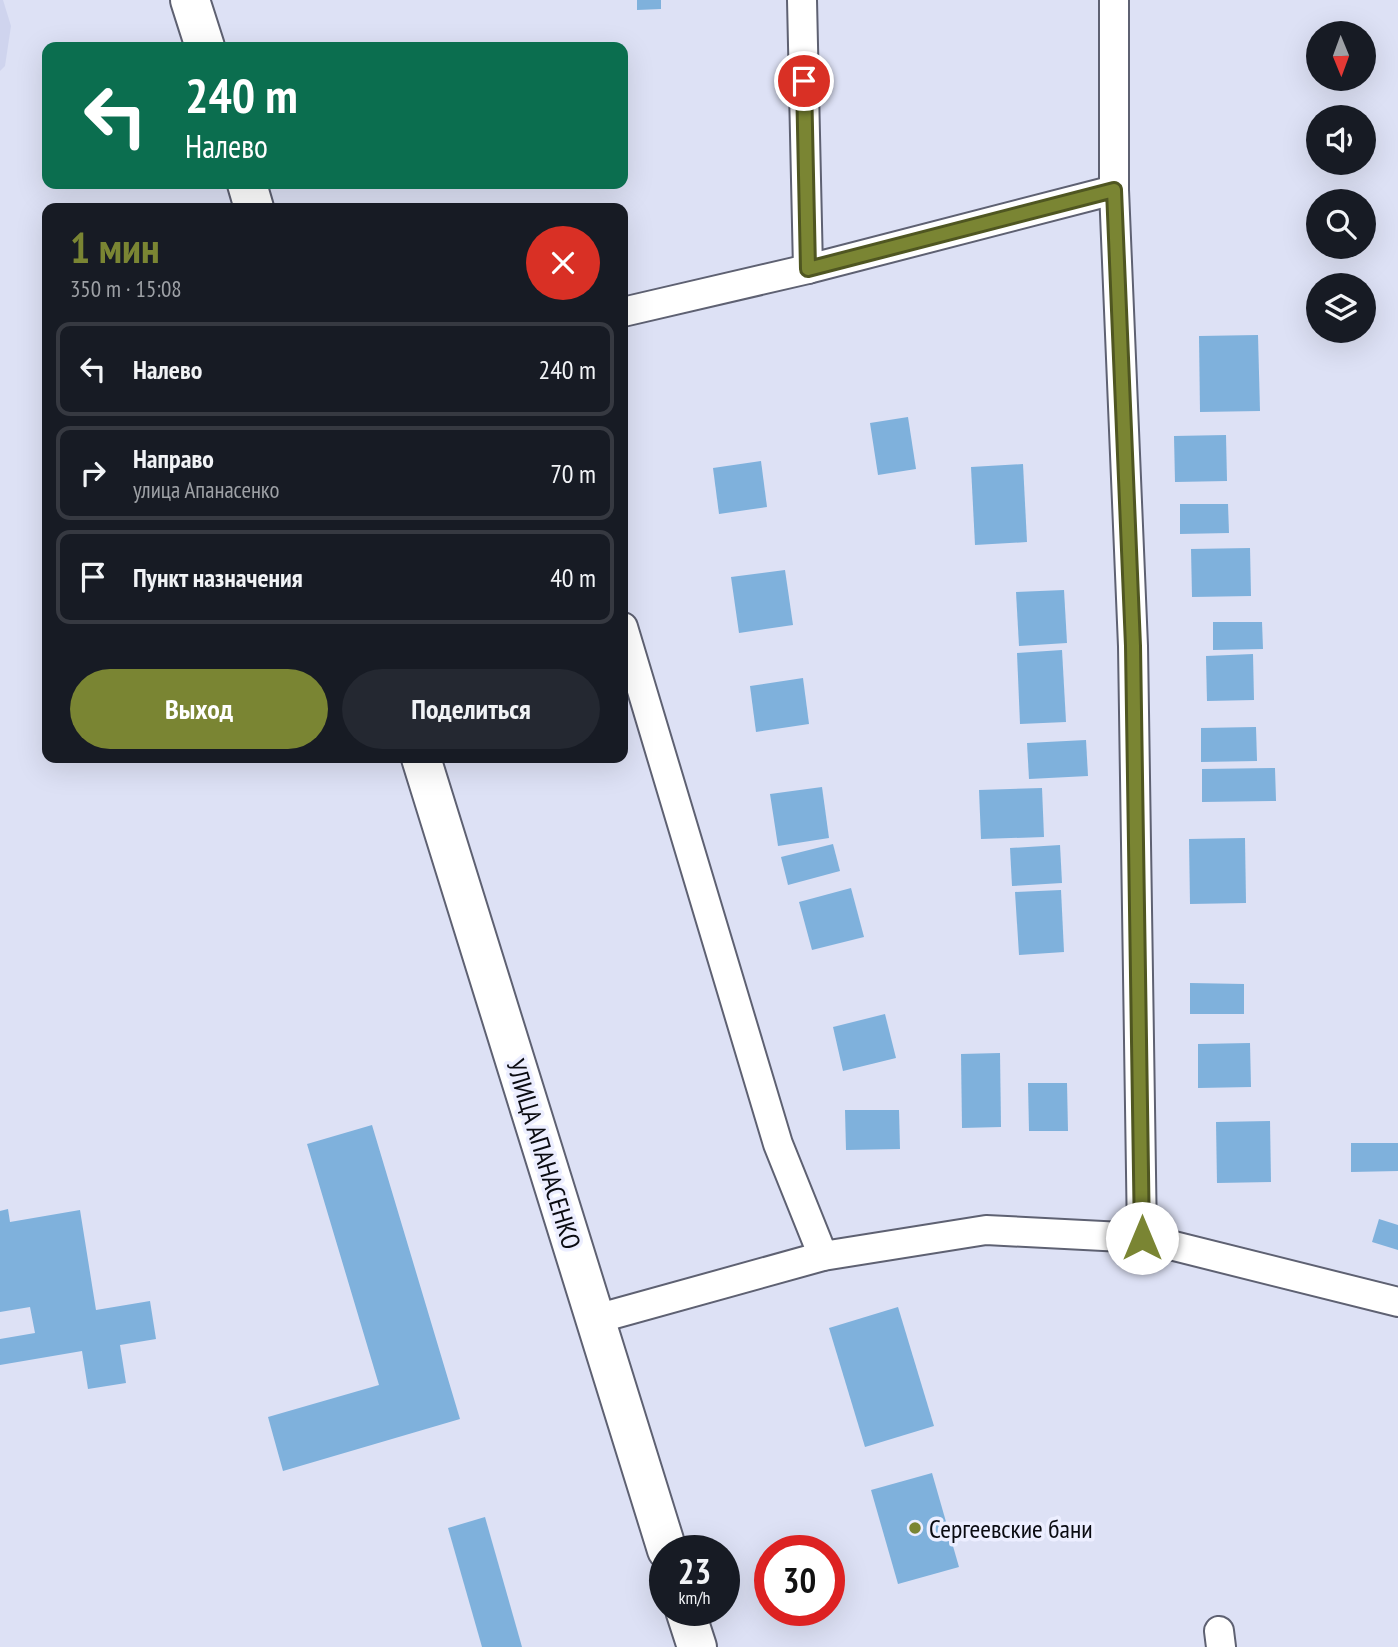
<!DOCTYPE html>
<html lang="ru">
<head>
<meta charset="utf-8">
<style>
	body { margin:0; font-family:"PT Sans Narrow",sans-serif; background:#242831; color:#f1f3f6; height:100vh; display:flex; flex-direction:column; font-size:26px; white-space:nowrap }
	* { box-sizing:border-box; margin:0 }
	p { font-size:23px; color:#9ea1a6 }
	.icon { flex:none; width:38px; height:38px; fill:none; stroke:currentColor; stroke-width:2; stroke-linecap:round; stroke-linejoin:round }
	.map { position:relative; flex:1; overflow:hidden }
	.side { position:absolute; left:42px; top:203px; width:586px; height:560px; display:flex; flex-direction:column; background:#171b24; border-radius:14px; box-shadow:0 7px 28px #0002 }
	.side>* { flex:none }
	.hud { position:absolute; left:42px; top:42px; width:586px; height:147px; border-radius:14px; box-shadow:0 7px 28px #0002; background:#0b6e4f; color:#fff; overflow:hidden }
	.needle { width:46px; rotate:179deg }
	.controls { position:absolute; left:1306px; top:21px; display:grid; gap:14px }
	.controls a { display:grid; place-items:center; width:70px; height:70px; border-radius:50%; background:#171b24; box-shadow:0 7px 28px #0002; font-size:35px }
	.speed { position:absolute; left:649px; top:1535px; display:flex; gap:14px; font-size:35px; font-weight:700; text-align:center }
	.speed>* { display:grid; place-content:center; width:91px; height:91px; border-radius:50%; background:#171b24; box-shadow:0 7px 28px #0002; line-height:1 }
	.speed small { font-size:18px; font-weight:400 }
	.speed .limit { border:10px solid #d22; background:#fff; color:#111 }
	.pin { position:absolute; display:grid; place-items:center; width:60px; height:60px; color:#fff; margin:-30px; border:4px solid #fff; border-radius:50%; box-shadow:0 2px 7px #0007 }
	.me { position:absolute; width:77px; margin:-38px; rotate:0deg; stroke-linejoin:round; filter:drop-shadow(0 0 5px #0008) }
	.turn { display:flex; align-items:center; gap:24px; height:147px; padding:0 28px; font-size:32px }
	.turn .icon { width:91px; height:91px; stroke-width:2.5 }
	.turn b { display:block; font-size:49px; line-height:60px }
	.round { display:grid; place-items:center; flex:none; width:74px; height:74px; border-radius:37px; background:#242831 }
	.head { display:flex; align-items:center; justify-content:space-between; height:119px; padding:0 28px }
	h1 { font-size:42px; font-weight:700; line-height:52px; color:#7a8533 }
	.button { display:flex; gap:14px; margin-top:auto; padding:14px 28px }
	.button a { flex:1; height:80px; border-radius:42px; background:#7a8533; color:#fff; font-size:28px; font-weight:700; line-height:80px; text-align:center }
	.button a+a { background:#242831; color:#f1f3f6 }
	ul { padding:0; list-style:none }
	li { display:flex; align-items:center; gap:21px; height:94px; margin:0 14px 10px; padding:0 14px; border:4px solid #363941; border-radius:14px }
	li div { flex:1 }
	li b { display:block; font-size:26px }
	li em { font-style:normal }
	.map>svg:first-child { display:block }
</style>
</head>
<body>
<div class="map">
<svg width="1398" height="1647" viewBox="0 0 1398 1647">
	<rect width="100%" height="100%" fill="#dde1f5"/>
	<polygon fill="#cfd4ee" points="0,0 3,0 11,26 5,66 0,71"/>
	<g fill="#7fb1dc">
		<polygon points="637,0 661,0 661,9 637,10"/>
		<polygon points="1258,335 1260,411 1200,412 1199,336"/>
		<polygon points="908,417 916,469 878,475 870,423"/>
		<polygon points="1226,435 1227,481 1175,482 1174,436"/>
		<polygon points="761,461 767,507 719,514 713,468"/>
		<polygon points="1023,464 1027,542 975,545 971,467"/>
		<polygon points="1180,504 1228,504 1229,533 1180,534"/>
		<polygon points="1250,548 1251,596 1192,597 1191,549"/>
		<polygon points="785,570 793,625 739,633 731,577"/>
		<polygon points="1064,590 1067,643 1019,646 1016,592"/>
		<polygon points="1213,622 1262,622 1263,649 1213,650"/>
		<polygon points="1062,650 1066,722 1020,724 1017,653"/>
		<polygon points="1253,654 1254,700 1207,701 1206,656"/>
		<polygon points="803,678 809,724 756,732 750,686"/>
		<polygon points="1256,727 1257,761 1201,762 1201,728"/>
		<polygon points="1086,740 1088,776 1029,779 1027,743"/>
		<polygon points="1275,768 1276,801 1202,802 1202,769"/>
		<polygon points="822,787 829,838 778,846 770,794"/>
		<polygon points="1042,788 1044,837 981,839 979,790"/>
		<polygon points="1245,838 1246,903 1190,904 1189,839"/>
		<polygon points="833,844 840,871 788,885 781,857"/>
		<polygon points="1060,845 1062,883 1012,886 1010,848"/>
		<polygon points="851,888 864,937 812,950 799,902"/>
		<polygon points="1061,890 1064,952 1019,955 1015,892"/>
		<polygon points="1190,983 1244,984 1244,1014 1190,1014"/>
		<polygon points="885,1014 896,1058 843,1071 833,1027"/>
		<polygon points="1250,1043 1251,1087 1198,1088 1198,1044"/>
		<polygon points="1000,1053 1001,1127 962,1128 961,1054"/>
		<polygon points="1028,1083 1067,1083 1068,1131 1029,1131"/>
		<polygon points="845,1110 899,1110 900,1149 846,1150"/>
		<polygon points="1270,1121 1271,1182 1217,1183 1216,1122"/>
		<polygon points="372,1125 460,1419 283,1471 268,1417 379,1385 307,1144"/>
		<polygon points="1351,1143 1398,1143 1398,1171 1351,1172"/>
		<polygon points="8,1209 10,1222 80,1210 96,1310 150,1301 156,1339 120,1345 126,1383 88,1389 82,1351 0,1365 0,1339 35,1333 30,1307 0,1312 0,1211"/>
		<polygon points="1379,1219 1398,1225 1398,1250 1372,1242"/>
		<polygon points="898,1307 934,1426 865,1447 829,1328"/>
		<polygon points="932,1473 959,1567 898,1584 871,1490"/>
		<polygon points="485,1517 522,1647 482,1647 448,1528"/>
	</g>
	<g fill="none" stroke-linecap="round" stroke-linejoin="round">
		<g stroke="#5e6172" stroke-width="32">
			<g id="minor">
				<polyline points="802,0 808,269"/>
				<polyline points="1114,0 1114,190 1133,646 1142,1238"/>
				<polyline points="623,312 808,269 1114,190"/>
				<polyline points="623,627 778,1144 823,1256"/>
				<polyline points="596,1319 823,1256 986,1230 1142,1238 1398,1302"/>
				<polyline points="1219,1631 1221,1647"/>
			</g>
		</g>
		<g stroke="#5e6172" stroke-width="42">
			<g id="secondary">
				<polyline points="190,0 205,47"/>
				<polyline points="247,184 254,208"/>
				<polyline points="421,758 667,1550"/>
				<polyline points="685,1610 697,1647"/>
			</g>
		</g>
		<use href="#minor" stroke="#fff" stroke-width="28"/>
		<use href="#secondary" stroke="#fff" stroke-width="38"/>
	</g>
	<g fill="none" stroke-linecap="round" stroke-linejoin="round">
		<g stroke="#4f5621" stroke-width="18">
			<polyline id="route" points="804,81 808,269 1114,190 1133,646 1142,1238"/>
		</g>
		<use href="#route" stroke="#7a8533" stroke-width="12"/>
	</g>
	<circle fill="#7a8533" stroke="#eceeff" stroke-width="2.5" cx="915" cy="1528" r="7"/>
	<g text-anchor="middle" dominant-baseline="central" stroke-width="7" stroke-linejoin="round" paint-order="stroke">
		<g font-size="26" fill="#0a0b11" stroke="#eceeff">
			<text transform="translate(544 1154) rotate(73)">УЛИЦА АПАНАСЕНКО</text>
		</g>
		<g font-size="26" fill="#0a0b11" stroke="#eceeff" text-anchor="start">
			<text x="929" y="1528">Сергеевские бани</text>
		</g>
	</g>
</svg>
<div class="controls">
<a><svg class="needle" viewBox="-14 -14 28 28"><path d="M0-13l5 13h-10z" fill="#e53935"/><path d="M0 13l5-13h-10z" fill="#9ea1a6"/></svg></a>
<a><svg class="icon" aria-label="sound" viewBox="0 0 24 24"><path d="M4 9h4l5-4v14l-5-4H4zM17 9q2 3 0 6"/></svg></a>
<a><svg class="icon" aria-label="search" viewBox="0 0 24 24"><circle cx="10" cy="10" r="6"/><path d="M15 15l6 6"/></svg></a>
<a><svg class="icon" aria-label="layers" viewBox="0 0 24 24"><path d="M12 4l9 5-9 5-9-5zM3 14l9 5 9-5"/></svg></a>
</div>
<div class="speed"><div>23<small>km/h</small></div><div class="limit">30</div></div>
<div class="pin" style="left:804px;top:81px;background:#d93025"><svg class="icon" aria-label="arrive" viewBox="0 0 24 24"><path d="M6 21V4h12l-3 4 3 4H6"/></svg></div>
<svg class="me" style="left:1142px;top:1238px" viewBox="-20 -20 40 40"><circle r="19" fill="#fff"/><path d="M0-13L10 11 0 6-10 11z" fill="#7a8533"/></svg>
<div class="hud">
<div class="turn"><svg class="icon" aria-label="left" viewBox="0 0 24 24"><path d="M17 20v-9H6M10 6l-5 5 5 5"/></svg><div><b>240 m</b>Налево</div></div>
</div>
<section class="side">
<div class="head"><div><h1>1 мин</h1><p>350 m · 15:08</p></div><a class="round" style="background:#d93025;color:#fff"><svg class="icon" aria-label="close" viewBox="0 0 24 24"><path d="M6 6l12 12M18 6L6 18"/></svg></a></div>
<ul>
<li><svg class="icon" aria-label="left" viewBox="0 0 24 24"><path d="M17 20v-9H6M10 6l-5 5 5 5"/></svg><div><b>Налево</b></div><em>240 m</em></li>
<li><svg class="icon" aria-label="right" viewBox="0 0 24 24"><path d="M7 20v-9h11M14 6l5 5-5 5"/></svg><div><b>Направо</b><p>улица Апанасенко</p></div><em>70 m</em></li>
<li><svg class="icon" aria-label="arrive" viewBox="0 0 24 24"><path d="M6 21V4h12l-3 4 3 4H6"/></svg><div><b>Пункт назначения</b></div><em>40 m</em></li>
</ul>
<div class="button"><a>Выход</a><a>Поделиться</a></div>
</section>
</div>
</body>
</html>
